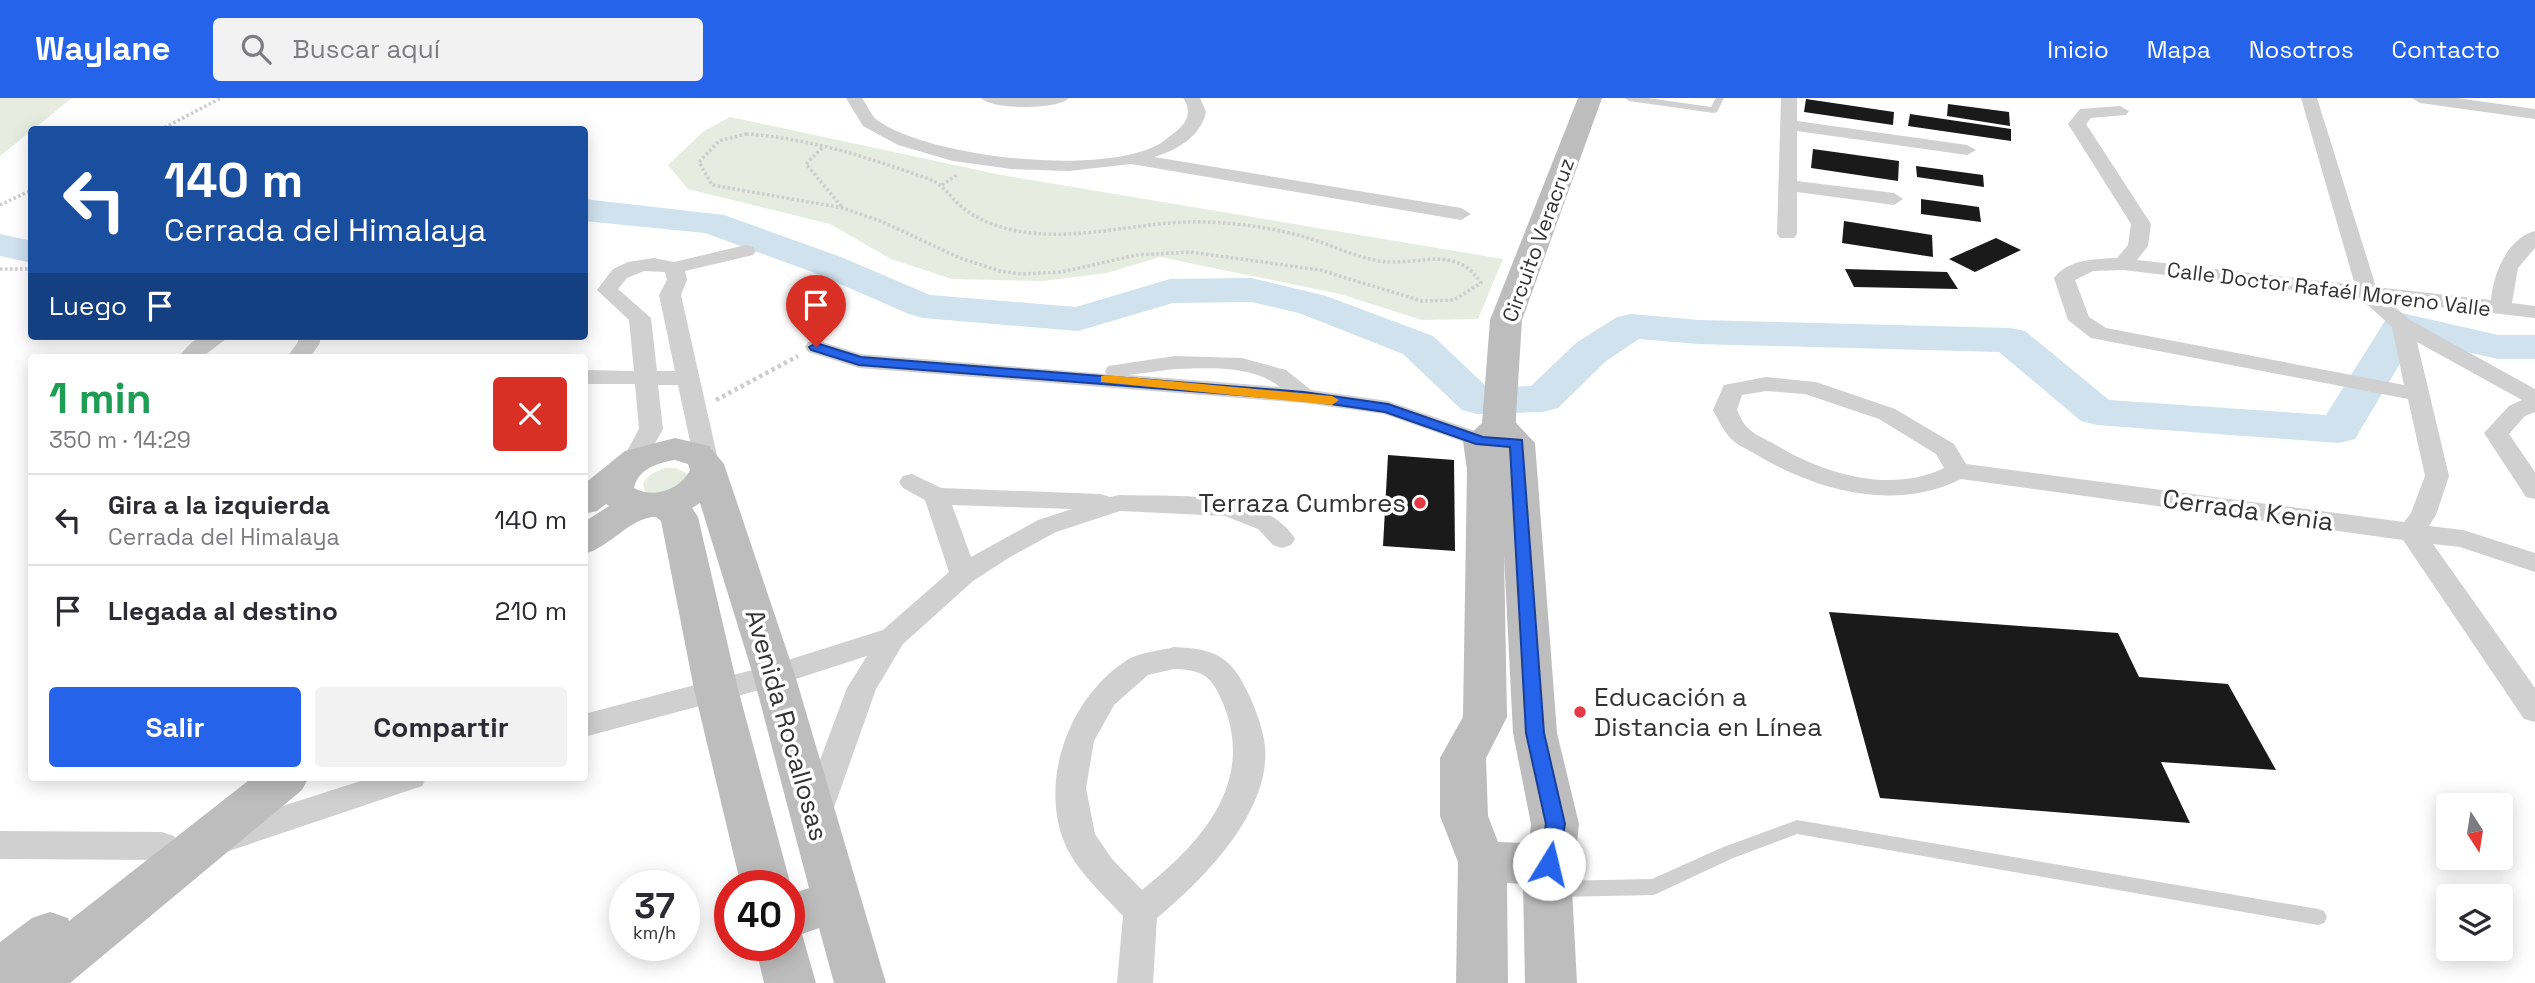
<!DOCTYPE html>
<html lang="es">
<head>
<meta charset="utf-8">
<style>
	body { margin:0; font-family:"Space Grotesk",sans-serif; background:#f2f2f3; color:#2b2b33; height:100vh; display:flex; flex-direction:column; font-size:26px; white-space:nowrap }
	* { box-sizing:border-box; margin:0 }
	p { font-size:23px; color:#7c7c81 }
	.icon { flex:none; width:38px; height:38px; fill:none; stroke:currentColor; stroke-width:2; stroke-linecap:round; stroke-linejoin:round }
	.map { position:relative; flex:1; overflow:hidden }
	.details { position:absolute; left:28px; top:256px; width:560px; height:427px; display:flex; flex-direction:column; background:#fff; border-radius:7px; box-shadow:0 4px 18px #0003 }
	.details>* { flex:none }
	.banner { position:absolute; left:28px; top:28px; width:560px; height:214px; border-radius:7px; box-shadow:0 4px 18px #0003; background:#1a4fa0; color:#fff; overflow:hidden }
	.needle { width:46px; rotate:168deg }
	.controls { position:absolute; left:2436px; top:695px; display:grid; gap:14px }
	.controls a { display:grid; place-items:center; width:77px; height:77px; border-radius:7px; background:#fff; box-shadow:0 4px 18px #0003; font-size:35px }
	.speed { position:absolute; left:609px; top:772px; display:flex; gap:14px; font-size:35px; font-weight:700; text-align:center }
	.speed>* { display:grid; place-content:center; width:91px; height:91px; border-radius:50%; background:#fff; box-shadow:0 4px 18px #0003; line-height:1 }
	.speed small { font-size:18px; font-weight:400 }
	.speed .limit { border:10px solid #d22; background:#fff; color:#111 }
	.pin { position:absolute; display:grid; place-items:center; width:60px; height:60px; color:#fff; margin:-72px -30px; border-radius:50% 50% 50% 0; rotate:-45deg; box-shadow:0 0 7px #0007 }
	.pin .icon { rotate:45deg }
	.me { position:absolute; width:77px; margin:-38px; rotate:9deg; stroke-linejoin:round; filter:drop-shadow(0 0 5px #0008) }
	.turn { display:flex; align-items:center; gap:24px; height:147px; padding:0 21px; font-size:32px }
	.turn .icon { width:91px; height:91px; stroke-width:2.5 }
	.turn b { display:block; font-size:49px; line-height:60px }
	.then { display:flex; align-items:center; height:66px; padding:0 21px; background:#0003; gap:14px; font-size:26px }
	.round { display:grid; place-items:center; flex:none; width:74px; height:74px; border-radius:7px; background:#f2f2f3 }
	.headline { display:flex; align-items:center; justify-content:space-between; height:119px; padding:0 21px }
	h1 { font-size:42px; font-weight:700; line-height:52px; color:#1e9e55 }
	.button { display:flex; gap:14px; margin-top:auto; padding:14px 21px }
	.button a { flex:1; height:80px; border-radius:7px; background:#2563eb; color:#fff; font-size:28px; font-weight:700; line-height:80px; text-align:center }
	.button a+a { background:#f2f2f3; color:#2b2b33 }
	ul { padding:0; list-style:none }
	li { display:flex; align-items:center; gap:21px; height:91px; padding:0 21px; border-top:2px solid #e1e1e2 }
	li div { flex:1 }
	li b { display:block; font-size:26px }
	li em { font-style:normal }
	header { display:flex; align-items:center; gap:42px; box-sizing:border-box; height:98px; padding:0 35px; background:#2563eb; color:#fff }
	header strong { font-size:33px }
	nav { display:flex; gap:38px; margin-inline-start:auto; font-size:24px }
	.search { width:490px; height:63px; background:#f2f2f3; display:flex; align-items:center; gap:18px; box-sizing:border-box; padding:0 24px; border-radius:7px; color:#7c7c81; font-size:26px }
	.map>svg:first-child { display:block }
</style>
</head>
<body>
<header>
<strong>Waylane</strong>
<div class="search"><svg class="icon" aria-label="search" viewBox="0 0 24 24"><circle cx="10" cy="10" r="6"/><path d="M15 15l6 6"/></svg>Buscar aquí</div>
<nav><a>Inicio</a><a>Mapa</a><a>Nosotros</a><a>Contacto</a></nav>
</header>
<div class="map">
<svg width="2535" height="885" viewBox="0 0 2535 885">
	<rect width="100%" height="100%" fill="#fff"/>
	<g fill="#e6ecdf">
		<polygon points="0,0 72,0 0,58"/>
		<polygon points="730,19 1001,77 1503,161 1478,221 1422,222 1340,196 1160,159 1107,175 1043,183 952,181 891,161 830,126 688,91 668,67 704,33"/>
		<polygon points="665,370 676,370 686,375 688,379 681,391 651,396 645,394 643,385 651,376"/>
	</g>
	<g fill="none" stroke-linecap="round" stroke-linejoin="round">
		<g fill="#cfe2ee" fill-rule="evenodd">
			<polygon points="584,101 724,117 841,159 930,197 1076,209 1170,181 1251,180 1326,198 1433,238 1488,290 1531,288 1576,245 1617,219 1631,216 1699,222 2010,230 2025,233 2109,302 2326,317 2388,218 2402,215 2498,237 2535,237 2535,261 2498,261 2414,242 2355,341 2339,345 2097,327 2081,323 1999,254 1699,246 1639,241 1606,263 1558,310 1543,314 1477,316 1462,312 1403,256 1299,215 1251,204 1173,205 1078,233 923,220 909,216 815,175 705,135 584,123"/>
			<polygon points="0,136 32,143 32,165 0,158"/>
		</g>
	</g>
	<g fill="#1a1a1a">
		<polygon points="1806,1 1894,14 1893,27 1804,14"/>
		<polygon points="1948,6 2009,14 2010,28 1947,18"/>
		<polygon points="1910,16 2011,31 2011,43 1908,28"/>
		<polygon points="1813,51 1899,63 1898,83 1811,70"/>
		<polygon points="1916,68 1983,77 1984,89 1917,79"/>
		<polygon points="1921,101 1979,109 1981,124 1921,116"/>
		<polygon points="1844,123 1932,137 1933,159 1842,145"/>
		<polygon points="1996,140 2021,152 1975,174 1949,161"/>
		<polygon points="1845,171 1947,174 1958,191 1854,189"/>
		<polygon points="1388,357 1454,362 1455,453 1383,448"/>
		<polygon points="1829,514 2118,535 2139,579 2228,586 2276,672 2161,664 2190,725 1880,700"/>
	</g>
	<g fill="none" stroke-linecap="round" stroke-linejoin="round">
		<g stroke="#cdcdcd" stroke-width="3.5" stroke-dasharray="2.5 2.5" stroke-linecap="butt">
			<polyline points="160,32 221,0"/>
			<path d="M 746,36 C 809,40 870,60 929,81 C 944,87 949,98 961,108 C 978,123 1002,131 1024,134 C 1084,143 1144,122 1204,124 C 1239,125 1275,130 1308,140 C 1332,147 1355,159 1379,163 C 1418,169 1455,145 1481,185 L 1454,202 L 1422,203 L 1320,172 L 1190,154 L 1137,157 L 1061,174 L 1021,176 L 1000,173 L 960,160 L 883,124 L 843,110 L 712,87 L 699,64 L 719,43 Z"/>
			<polyline points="822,50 806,66 842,109"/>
			<polyline points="942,87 958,76"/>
			<polyline points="0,107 32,92"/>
			<polyline points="0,171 32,171"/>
		</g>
		<polyline stroke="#cdcdcd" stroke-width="4.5" stroke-dasharray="3.5 3.5" stroke-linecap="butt" points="716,302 798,258"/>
		<g fill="#d0d0d0" fill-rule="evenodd">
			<polygon points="1625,0 1648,0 1711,9 1716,0 1724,0 1717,14 1714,15 1629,3"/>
			<polygon points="1797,722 2318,811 2324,813 2327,819 2324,825 2318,827 1797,736 1733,760 1654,797 1556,799 1550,796 1547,791 1550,786 1556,783 1652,781 1721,750"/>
		</g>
		<g fill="#d0d0d0" fill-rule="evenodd">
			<path d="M 846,0 L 862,0 C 867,7 871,17 877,22 C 929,60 1106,79 1161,45 C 1167,41 1172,36 1178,32 C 1189,22 1191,12 1183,0 L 1200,0 L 1206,14 C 1201,39 1175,53 1154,59 L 1461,110 L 1471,116 L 1461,122 L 1131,66 L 1069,73 L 1011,71 L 953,63 L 898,47 L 863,28 Z"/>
			<path d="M 981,0 L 1069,0 C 1058,12 992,12 981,0 Z"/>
			<polygon points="1781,0 1797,0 1797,23 1967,47 1976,52 1967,57 1797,33 1797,83 1894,95 1903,101 1894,107 1797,94 1797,136 1794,140 1780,140 1777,136"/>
			<path d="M 2301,0 L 2317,0 L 2376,189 L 2491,202 C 2493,177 2507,140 2535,133 L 2535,150 L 2518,170 L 2512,205 L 2535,208 L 2535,220 L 2388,203 L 2410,222 L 2535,291 L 2535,314 L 2525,318 L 2509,336 L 2535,374 L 2535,401 L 2526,399 L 2484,335 L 2509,308 L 2522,302 L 2417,244 L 2449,378 L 2436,417 L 2429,428 L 2463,432 L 2535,455 L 2535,474 L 2460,449 L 2433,446 L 2535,590 L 2535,624 L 2524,621 L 2403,442 L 1961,381 C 1896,414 1817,393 1757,357 C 1749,352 1737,347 1730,340 C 1723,332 1718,321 1713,312 L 1724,287 L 1766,279 L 1816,284 L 1895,311 L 1954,346 L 1966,366 L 2404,424 L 2411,415 L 2425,378 L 2408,301 L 2091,240 L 2068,222 L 2054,180 C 2068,161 2096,161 2117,160 L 2128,147 L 2131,126 L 2068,26 L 2080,11 L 2120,8 L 2129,13 L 2126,17 L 2091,20 L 2086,26 L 2151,126 L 2148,148 L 2137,162 L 2355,187 ZM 2123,172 L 2360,200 L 2392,229 L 2404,287 L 2106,230 L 2089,219 L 2075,182 L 2093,173 ZM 1766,293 L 1805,296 L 1879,321 L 1936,356 L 1944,370 C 1891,396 1824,376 1776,347 C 1767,342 1755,337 1748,330 C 1743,326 1740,318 1737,312 L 1742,297 Z"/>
			<polygon points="2412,0 2457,0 2535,11 2535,21 2420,5"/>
			<path d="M 746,147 L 753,149 L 756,153 L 753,157 L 685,173 L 687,182 L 681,197 L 718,362 L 715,367 L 706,370 L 697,367 L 694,362 L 678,287 L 658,287 L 663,331 L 642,369 L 633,372 L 624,369 L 621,364 L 639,331 L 635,286 L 584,286 L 584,272 L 634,273 L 629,222 L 597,192 L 613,171 L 628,164 L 654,160 L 674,164 ZM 644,173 L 665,174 L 667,182 L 659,197 L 675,273 L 657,273 L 651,220 L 618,191 L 627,180 Z"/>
			<polygon points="203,238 230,238 202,259 178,259 192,244"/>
			<polygon points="298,238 320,238 320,245 310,259 287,259 298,244"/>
			<path d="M 816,242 L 861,256 L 1106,276 L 1105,273 L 1108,268 L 1175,258 L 1242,260 L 1286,272 L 1311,292 L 1388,303 L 1484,336 L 1510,339 L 1513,344 L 1510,349 L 1481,350 L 1384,316 L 1304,305 L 859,270 L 808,254 L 805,249 L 808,244 ZM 1175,271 C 1210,270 1252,267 1280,289 L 1128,277 Z"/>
			<path d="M 912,376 L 941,390 L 1100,396 L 1110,399 L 1119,397 C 1172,399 1263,390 1295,441 L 1291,447 L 1282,450 L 1273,447 L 1258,431 L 1225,418 L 1120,413 L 1056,434 L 1010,459 L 973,483 L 903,546 L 876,591 L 831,718 L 826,727 L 815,731 L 804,727 L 799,718 L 847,590 L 867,558 L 774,588 L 584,639 L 584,616 L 772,567 L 883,532 L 949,474 L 925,402 L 903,390 L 899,384 L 903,378 ZM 952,407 L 1072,411 L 1038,422 L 971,459 Z"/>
			<path d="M 1174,549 C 1216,551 1231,558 1249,597 C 1256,612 1263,631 1265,648 C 1271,714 1203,782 1157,820 L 1153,885 L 1117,885 L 1123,818 C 1102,795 1074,771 1063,741 C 1040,678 1071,598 1127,562 C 1140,554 1160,553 1174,549 ZM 1174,571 C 1202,572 1211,577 1222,603 C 1257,684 1202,744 1142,792 L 1112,761 L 1095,736 L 1086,690 L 1094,643 L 1114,607 L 1148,577 Z"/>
			<polygon points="373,679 427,679 422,688 226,754 214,750 210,740 214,730"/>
			<polygon points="0,733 162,734 174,738 178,748 174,758 162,762 0,761"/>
		</g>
		<g fill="#bdbdbd" fill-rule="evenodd">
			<path d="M 1578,0 L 1602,0 L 1522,222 L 1516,317 L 1516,325 L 1535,345 L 1557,635 L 1579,726 L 1572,791 L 1577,885 L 1525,885 L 1523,786 L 1507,785 L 1508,885 L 1456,885 L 1458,764 L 1440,718 L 1440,660 L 1463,619 L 1467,372 L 1463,343 L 1482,325 L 1490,222 ZM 1504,457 L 1513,635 L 1531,726 L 1529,745 L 1498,744 L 1488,718 L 1486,660 L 1507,619 Z"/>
			<path d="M 675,340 L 709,348 L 724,366 L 795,577 L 886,885 L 834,885 L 819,830 L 802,836 L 816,885 L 764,885 L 755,847 L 789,847 L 789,797 L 809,790 L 753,577 L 700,405 L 692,410 L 698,419 L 738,591 L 791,788 L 789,791 L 789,788 L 741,788 L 694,591 L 661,423 L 656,419 C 630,419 611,449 584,456 L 584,424 L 609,408 L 606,406 L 597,413 L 584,416 L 584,386 L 625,353 ZM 675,362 L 688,366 L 690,372 C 680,392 653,401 634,390 C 638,371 657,365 675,362 Z"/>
			<polygon points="253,679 309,679 302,692 70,885 0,885 0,844 32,820 50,814 68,820 69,823"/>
		</g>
	</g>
	<polygon fill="#2563eb" stroke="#184099" stroke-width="2" points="816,245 861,259 1304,294 1388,306 1483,339 1522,342 1544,635 1565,726 1557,772 1549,775 1542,772 1539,766 1546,726 1526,635 1510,349 1476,346 1385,314 1304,302 859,267 811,252 809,249"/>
	<polygon fill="#f59e0b" points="1106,277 1332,298 1339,302 1332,307 1101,284 1101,278"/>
	<g fill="#e63946" stroke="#fff" stroke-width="2.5">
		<circle cx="1420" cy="405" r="7"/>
		<circle cx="1580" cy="614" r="7"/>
	</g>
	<g text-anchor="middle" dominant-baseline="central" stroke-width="7" stroke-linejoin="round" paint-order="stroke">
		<g font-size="21" fill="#333" stroke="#fff">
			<text transform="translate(1538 142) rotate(-70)">Circuito Veracruz</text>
			<text transform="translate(2329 191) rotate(7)">Calle Doctor Rafaél Moreno Valle</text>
		</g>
		<g font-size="26" fill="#333" stroke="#fff" text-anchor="end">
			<text x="1406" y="405">Terraza Cumbres</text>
			<text x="1594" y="599" text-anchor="start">Educación a<tspan x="1594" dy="30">Distancia en Línea</tspan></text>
		</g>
		<g font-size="26" fill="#333" stroke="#fff">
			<text transform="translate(2248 412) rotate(8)">Cerrada Kenia</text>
			<text transform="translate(787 627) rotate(74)">Avenida Rocallosas</text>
		</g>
	</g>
</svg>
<div class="controls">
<a><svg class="needle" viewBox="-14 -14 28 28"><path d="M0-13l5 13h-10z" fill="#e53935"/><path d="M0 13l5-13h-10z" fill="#7c7c81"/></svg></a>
<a><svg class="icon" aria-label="layers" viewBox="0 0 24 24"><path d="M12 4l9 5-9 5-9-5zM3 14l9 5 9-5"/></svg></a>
</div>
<div class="speed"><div>37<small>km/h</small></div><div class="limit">40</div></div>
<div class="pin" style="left:816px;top:249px;background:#d93025"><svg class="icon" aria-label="arrive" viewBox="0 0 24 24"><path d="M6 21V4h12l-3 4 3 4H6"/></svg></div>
<svg class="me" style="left:1549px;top:766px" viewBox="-20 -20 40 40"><circle r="19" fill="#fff"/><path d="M0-13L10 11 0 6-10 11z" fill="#2563eb"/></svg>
<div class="banner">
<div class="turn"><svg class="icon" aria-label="left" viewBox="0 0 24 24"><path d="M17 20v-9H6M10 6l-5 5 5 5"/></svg><div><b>140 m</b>Cerrada del Himalaya</div></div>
<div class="then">Luego<svg class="icon" aria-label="arrive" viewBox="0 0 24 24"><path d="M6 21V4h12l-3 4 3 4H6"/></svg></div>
</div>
<section class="details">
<div class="headline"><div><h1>1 min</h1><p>350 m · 14:29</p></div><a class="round" style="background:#d93025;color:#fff"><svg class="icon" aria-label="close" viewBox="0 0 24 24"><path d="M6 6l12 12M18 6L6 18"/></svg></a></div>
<ul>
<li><svg class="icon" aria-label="left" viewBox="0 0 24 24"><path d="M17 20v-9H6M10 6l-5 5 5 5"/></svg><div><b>Gira a la izquierda</b><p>Cerrada del Himalaya</p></div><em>140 m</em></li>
<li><svg class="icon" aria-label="arrive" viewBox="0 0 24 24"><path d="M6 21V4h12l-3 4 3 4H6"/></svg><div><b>Llegada al destino</b></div><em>210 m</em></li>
</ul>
<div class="button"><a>Salir</a><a>Compartir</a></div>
</section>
</div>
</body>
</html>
